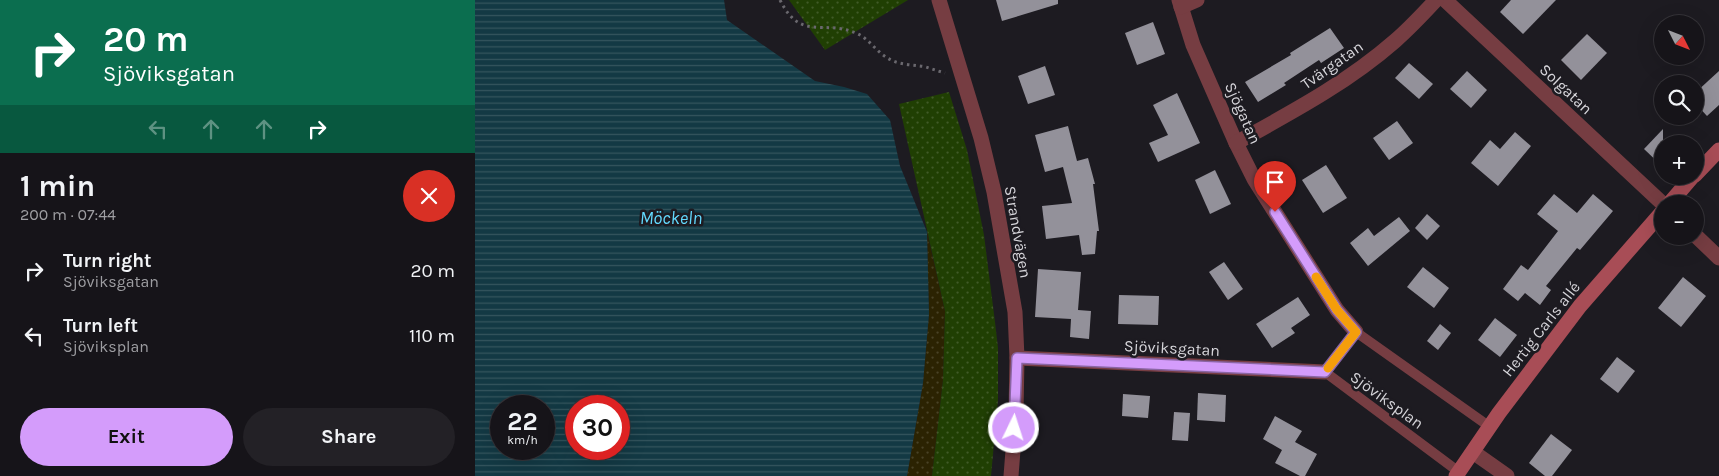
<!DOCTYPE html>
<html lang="en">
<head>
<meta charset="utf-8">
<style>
	body { margin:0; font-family:Karla,sans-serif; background:#232126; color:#f1f3f6; height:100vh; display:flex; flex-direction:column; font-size:19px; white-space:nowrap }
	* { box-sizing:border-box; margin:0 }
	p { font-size:16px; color:#9e9ea2 }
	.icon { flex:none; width:28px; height:28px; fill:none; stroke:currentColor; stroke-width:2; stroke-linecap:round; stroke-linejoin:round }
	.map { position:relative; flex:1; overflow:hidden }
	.sheet { display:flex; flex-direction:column; background:#161419; width:475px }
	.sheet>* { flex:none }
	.banner { background:#0b6e4f; color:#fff; overflow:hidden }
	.needle { width:32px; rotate:132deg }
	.buttons { position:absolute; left:1179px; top:15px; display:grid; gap:10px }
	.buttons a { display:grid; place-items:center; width:50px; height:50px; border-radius:50%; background:#161419; box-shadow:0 5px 20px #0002,0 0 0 1px #353338; font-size:25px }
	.speed { position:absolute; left:15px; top:395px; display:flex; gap:10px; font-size:25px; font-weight:700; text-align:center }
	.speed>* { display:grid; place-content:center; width:65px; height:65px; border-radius:50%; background:#161419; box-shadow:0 5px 20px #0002,0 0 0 1px #353338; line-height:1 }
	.speed small { font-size:12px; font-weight:400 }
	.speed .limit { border:8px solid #d22; background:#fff; color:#111 }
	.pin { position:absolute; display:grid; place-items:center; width:42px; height:42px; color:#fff; margin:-51px -21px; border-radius:50% 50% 50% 0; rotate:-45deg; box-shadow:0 0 5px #0007 }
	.pin .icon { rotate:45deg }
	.me { position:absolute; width:55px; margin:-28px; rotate:4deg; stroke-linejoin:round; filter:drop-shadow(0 0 4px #0008) }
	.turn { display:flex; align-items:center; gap:18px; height:105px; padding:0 20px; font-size:22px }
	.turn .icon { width:65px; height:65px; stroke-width:2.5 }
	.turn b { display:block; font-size:35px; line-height:42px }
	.lanes { display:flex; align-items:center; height:48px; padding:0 20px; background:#0003; justify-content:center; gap:25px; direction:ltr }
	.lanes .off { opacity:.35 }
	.round { display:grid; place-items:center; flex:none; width:52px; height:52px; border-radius:26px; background:#232126 }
	.overview { display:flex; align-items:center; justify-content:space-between; height:85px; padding:0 20px }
	h1 { font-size:30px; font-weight:700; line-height:38px }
	.action { display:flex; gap:10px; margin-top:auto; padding:10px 20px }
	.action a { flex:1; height:58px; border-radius:30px; background:#d49cfb; color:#111; font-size:20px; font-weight:700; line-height:58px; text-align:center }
	.action a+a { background:#232126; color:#f1f3f6 }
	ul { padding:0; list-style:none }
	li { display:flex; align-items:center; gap:15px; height:65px; padding:0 20px }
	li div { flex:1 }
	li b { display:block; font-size:19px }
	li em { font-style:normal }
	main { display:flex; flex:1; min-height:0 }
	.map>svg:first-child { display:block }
</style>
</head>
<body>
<main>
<section class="sheet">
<div class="banner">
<div class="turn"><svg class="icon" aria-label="right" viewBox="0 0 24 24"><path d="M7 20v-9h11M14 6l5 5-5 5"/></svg><div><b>20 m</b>Sjöviksgatan</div></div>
<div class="lanes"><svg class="icon off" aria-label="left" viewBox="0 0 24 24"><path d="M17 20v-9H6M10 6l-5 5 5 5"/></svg><svg class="icon off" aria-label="ahead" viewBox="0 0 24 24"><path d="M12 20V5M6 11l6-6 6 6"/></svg><svg class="icon off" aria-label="ahead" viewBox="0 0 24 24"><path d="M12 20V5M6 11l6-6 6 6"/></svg><svg class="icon" aria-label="right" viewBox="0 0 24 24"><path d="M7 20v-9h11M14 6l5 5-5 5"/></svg></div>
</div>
<div class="overview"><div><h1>1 min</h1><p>200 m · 07:44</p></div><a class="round" style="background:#d93025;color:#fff"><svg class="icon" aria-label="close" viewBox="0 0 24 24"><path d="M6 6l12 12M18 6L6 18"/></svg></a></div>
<ul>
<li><svg class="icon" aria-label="right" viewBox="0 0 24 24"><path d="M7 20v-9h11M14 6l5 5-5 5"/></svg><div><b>Turn right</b><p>Sjöviksgatan</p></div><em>20 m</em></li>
<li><svg class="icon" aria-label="left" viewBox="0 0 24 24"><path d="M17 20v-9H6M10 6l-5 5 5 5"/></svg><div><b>Turn left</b><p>Sjöviksplan</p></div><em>110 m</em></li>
</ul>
<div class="action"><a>Exit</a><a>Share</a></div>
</section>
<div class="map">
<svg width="1244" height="476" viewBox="0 0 1244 476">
	<defs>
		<pattern id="sand-dots" width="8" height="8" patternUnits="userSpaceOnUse" patternTransform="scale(1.25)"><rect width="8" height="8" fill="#2b2302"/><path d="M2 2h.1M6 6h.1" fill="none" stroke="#494226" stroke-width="1.8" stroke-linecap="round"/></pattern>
		<pattern id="park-dots" width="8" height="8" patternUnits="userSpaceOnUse" patternTransform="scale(1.25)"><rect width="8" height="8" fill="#203f03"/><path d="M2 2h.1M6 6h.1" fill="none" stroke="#405a27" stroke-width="1.8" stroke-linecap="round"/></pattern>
		<pattern id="water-rules" width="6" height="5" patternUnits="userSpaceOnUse" patternTransform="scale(1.25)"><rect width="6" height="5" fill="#133944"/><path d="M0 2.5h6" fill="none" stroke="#35555e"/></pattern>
	</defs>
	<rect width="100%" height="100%" fill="#1d1b21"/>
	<polygon fill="url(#sand-dots)" points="452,232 470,311 468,380 457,476 432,476 448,383 454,314"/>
	<g fill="url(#park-dots)">
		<polygon points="314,0 433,0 350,50"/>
		<polygon points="474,92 492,150 509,235 520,322 523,348 523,400 516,476 457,476 468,380 470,311 424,104"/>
	</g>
	<path fill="url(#water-rules)" fill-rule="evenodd" d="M 0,0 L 249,0 L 252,20 L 340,81 L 369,87 L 392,94 L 415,120 L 425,166 L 452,232 L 454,314 L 448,383 L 432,476 L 0,476 ZM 26,406 L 69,406 L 69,449 L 26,449 ZM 101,406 L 144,406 L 144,449 L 101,449 Z"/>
	<g fill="#93919a">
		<polygon points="521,0 583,0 583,4 527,21"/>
		<polygon points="1036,0 1081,0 1048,34 1025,12"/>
		<polygon points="678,22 690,54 662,65 650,33"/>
		<polygon points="855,28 869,48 846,63 844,60 809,83 811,85 783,102 770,82 816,55 815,53"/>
		<polygon points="1112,34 1132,53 1106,80 1086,60"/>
		<polygon points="934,63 958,84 944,99 920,78"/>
		<polygon points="570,66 580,95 553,104 543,76"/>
		<polygon points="992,71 1012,90 996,108 975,89"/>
		<polygon points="1244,71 1244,105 1232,116 1220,103 1220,93"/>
		<polygon points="702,93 725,143 683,162 674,143 693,135 678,105"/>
		<polygon points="922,121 938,143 914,160 898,138"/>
		<polygon points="593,126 602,161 613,158 620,184 618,184 624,231 622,231 620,254 607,255 604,235 571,239 567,206 597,203 588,167 570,172 560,135"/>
		<polygon points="1188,129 1188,167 1169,149"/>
		<polygon points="1040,132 1056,146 1023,186 996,163 1015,140 1025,149"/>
		<polygon points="851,165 872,198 848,213 827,180"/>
		<polygon points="740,170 756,204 735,214 720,180"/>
		<polygon points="1079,194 1102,213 1118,194 1138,211 1105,250 1102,248 1071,286 1076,290 1065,305 1050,293 1043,301 1028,289 1046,265 1053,270 1083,231 1062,214"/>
		<polygon points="952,214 965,226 952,240 940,228"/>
		<polygon points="924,217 935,231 893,266 875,243 893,228 899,236"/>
		<polygon points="749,262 768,289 753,300 734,272"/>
		<polygon points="948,267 974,288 959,308 932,287"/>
		<polygon points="563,269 606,272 603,310 616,311 614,339 595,337 596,319 560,317"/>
		<polygon points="1208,277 1231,296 1206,327 1183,308"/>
		<polygon points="644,295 684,296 683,325 643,324"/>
		<polygon points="823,297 835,315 816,328 820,333 797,348 781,324"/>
		<polygon points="1020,318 1042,335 1025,357 1003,340"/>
		<polygon points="965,324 976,333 963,350 952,341"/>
		<polygon points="1142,357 1160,371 1143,393 1125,379"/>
		<polygon points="723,393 751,395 750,422 722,420"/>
		<polygon points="648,394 675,396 673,418 647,416"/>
		<polygon points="699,412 715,413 713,441 697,440"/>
		<polygon points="800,416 827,431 820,442 842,454 830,476 825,476 800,463 807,450 788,439"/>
		<polygon points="1076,434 1097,450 1077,476 1070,476 1054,463"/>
	</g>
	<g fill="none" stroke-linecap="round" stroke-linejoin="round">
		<path stroke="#6a686e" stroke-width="3" stroke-dasharray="2.5 4" stroke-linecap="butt" d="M 305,0 C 326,42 347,19 381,33 C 393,38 400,50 411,57 C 424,66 437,64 451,67 C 457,69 463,71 470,73"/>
		<polyline stroke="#763d42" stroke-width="10" points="984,472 850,372 881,332 1015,427"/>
		<g stroke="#763d42" stroke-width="15">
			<polyline points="464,0 506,138 519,192 540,312 542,358 541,412 536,476"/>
			<polyline points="704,0 718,45 761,143 779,179 862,310 881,332"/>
			<polyline points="970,0 1188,204"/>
			<polyline points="706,7 722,0"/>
			<path d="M 761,143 C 817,112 872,83 920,41 C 935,28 948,14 961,0"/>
			<polyline points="1220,235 1244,258"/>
			<polyline points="542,358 850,372"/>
			<polyline points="998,452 1032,476"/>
		</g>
		<g stroke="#a84d56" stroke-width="15">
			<polyline points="1220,175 1244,150"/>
			<polyline points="1194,204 1218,176"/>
			<polyline points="981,476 1024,413 1105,306 1188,211"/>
		</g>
	</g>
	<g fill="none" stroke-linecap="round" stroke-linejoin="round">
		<g stroke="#8a65a3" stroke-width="12">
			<polyline id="route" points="539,428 542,358 850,372 881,332 862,310 800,212"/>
		</g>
		<use href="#route" stroke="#d49cfb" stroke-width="9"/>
		<polyline stroke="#f59e0b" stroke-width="9" points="841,277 862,310 881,332 853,368"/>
	</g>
	<g text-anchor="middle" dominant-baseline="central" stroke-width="5" stroke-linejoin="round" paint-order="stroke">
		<g font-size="16" fill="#d6d5da" stroke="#1d1b21">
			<text transform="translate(857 65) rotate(-35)">Tvärgatan</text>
			<text transform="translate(1091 89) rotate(43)">Solgatan</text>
			<text transform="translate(768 113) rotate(66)">Sjögatan</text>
			<text transform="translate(543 232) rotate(80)">Strandvägen</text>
			<text transform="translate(1066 329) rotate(-52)">Hertig Carls allé</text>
			<text transform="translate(697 348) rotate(3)">Sjöviksgatan</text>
			<text transform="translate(912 400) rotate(36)">Sjöviksplan</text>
		</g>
		<g font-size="18" font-style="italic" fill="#63dafe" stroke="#1d1b21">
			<text x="196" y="218">Möckeln</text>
		</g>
	</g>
</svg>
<div class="buttons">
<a><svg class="needle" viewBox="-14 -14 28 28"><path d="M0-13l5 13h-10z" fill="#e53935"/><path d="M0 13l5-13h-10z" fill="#9e9ea2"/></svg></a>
<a><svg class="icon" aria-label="search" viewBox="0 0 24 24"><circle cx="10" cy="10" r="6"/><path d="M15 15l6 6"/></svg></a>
<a>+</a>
<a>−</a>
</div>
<div class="speed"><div>22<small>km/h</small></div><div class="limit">30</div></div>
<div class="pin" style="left:800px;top:212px;background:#d93025"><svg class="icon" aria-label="arrive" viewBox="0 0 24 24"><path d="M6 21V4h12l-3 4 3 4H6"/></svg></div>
<svg class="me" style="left:539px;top:428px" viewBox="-20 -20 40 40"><circle r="17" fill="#d49cfb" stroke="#fff" stroke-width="3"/><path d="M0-11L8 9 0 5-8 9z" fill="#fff"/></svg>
</div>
</main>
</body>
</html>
